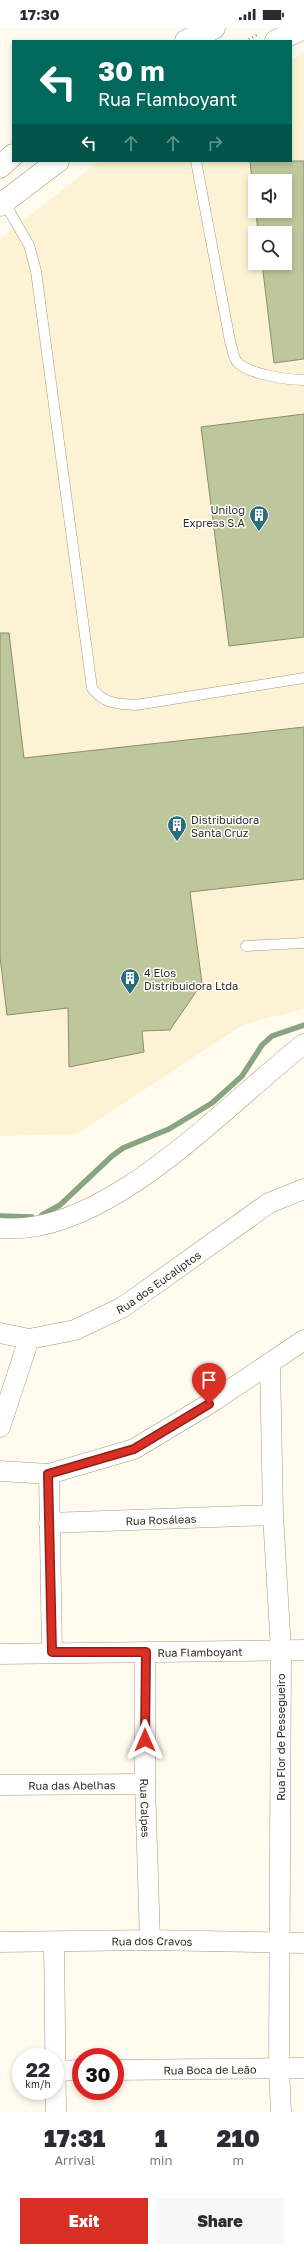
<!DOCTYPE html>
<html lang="en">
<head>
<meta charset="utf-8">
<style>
	body { margin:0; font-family:"Golos Text",sans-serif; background:#f7f7f7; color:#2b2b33; height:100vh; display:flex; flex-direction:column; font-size:15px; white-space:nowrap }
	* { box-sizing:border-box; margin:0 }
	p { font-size:13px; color:#7c7c81 }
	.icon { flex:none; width:22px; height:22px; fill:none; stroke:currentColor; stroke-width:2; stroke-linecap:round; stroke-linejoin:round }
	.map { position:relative; height:2084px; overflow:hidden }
	.sheet { display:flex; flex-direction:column; background:#fff; flex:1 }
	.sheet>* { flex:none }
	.guide { position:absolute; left:12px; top:12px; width:280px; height:122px; border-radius:0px; box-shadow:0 2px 6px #0003; background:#00695c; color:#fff; overflow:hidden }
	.controls { position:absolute; left:248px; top:146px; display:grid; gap:8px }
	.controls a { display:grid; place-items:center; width:44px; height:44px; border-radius:0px; background:#fff; box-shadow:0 2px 6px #0003; font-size:20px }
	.speed { position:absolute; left:12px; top:2020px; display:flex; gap:8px; font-size:20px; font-weight:700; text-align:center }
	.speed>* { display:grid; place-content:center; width:52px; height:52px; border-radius:50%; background:#fff; box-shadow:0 2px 6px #0003; line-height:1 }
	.speed small { font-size:10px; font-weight:400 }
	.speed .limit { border:6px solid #d22; background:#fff; color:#111 }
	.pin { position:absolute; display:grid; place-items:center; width:34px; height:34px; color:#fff; margin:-41px -17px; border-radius:50% 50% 50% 0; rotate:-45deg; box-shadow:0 0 4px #0007 }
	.pin .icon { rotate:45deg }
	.me { position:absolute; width:44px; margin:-22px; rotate:0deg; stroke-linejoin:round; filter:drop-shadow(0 0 3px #0008) }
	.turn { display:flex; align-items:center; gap:14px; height:84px; padding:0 20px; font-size:18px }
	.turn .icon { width:52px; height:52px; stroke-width:2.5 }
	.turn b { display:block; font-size:28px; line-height:34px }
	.lanes { display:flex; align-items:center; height:38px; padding:0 20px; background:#0003; justify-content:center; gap:20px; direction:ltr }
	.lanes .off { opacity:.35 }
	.eta { display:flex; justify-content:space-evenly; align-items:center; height:68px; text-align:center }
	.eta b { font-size:24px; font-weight:800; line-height:28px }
	.action { display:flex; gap:8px; margin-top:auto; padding:8px 20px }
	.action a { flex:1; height:46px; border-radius:0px; background:#d93025; color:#fff; font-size:16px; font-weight:800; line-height:46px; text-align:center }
	.action a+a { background:#f7f7f7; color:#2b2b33 }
	.status { display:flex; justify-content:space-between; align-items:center; height:28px; padding:0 20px; background:#fff; direction:ltr }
	.status svg { height:11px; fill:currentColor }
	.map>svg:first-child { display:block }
</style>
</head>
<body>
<div class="status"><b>17:30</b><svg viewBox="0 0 49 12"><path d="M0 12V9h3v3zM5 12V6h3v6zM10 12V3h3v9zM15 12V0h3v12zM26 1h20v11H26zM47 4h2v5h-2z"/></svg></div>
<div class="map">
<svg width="304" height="2084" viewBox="0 0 304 2084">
	<rect width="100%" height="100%" fill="#fffbee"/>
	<path fill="#fdf3d4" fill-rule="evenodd" d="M 304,25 L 304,981 L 244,996 L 77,1106 L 0,1108 L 0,211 L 99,133 L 291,133 L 291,31 ZM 255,153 L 285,153 L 285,183 L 255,183 ZM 255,205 L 285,205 L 285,235 L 255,235 Z"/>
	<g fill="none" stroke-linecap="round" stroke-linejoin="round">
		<g stroke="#88a481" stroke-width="5.5">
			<polyline points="42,1187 60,1177 112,1128 123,1120 169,1101 212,1075 242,1048 262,1017 272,1008 304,997"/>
			<polyline points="0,1188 32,1189"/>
		</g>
	</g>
	<g fill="#bec69b" stroke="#898e71">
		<polygon points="250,133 304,133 304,331 274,335 262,235 285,235 285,205 258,205 256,183 285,183 285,153 252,153"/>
		<polygon points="304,386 304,609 229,618 201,399"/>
		<polygon points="0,605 9,605 24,730 304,699 304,851 190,864 202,955 170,1002 142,1003 144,1024 69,1039 68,980 7,987 0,929"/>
	</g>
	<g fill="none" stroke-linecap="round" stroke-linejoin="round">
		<g stroke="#a39a7d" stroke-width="11">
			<g id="service">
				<path d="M 196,133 L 230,313 C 232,319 233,329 237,334 C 248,346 288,352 304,352"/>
				<path d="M 4,174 L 29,217 L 36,243 L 92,660 C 104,676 117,676 136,677 L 304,650"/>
				<polyline points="246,918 304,915"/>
			</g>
		</g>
		<g stroke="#a39a7d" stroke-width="21">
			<g id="minor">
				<path d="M 0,1200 C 105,1211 226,1076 304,1016"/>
				<path id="s1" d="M 0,1305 L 29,1311 L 75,1302 L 123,1279 L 269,1175 L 304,1161"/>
				<polyline points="270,1335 273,1487 281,1622 279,2041 281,2084"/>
				<polyline points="0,1399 29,1311"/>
				<polyline points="0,1443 49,1446 134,1421 209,1376 304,1312"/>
				<polyline points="49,1446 52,1624"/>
				<path id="s2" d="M 49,1495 L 273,1487"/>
				<path id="s3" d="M 145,1624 L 145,1756 L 150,1912"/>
				<path id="s4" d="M 0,1626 L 304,1622"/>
				<path id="s5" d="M 0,1757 L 145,1756"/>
				<path id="s6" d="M 0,1914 L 150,1912 L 304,1915"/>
				<polyline points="54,1914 56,2084"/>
				<path id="s7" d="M 115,2042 L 304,2040"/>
				<polyline points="56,2043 81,2042"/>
			</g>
		</g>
		<g stroke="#a39a7d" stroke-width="23">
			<g id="secondary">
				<polyline points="186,13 214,0"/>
				<polyline points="276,13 304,0"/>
				<polyline points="0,139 13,127"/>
				<polyline points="0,177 58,133"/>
			</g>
		</g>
		<polyline stroke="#928e81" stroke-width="2.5" stroke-dasharray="1 3" stroke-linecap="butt" points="245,13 257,7"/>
		<use href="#service" stroke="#fff" stroke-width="10"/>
		<use href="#minor" stroke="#fff" stroke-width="20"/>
		<use href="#secondary" stroke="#fff" stroke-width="22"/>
	</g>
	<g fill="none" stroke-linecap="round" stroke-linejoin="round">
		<g stroke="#8d1f18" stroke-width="10">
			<polyline id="route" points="145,1712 146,1624 52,1624 48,1446 134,1421 209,1376"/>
		</g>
		<use href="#route" stroke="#d93025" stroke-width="7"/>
	</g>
	<defs>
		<g id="building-pin" transform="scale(1)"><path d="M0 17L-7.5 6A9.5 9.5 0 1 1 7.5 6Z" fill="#286f7c" stroke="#fff"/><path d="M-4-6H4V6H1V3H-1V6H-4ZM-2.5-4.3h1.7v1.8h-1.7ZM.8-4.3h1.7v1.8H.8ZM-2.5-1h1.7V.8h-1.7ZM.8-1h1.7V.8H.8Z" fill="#fff"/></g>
	</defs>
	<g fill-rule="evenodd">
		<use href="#building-pin" x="259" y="487"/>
		<use href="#building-pin" x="177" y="797"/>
		<use href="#building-pin" x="130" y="950"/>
	</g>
	<g text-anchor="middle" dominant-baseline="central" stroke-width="3" stroke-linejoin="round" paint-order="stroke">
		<g font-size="11" fill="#312d21" stroke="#fff" text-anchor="start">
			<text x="245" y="481" text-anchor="end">Unilog<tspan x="245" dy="13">Express S.A</tspan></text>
			<text x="191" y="791">Distribuidora<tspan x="191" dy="13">Santa Cruz</tspan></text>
			<text x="144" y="944">4 Elos<tspan x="144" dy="13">Distribuidora Ltda</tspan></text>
		</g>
		<g font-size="11" fill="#312d21" stroke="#fff">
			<text stroke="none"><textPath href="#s1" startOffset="173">Rua dos Eucaliptos</textPath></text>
			<text stroke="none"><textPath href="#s2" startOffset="112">Rua Rosáleas</textPath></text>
			<text stroke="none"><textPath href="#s4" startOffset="200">Rua Flamboyant</textPath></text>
			<text transform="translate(280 1709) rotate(-90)">Rua Flor de Pessegueiro</text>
			<text stroke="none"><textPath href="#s5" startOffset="72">Rua das Abelhas</textPath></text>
			<text stroke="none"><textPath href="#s3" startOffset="156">Rua Calpes</textPath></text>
			<text stroke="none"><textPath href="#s6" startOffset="152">Rua dos Cravos</textPath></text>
			<text stroke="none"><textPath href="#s7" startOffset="95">Rua Boca de Leão</textPath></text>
		</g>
	</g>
</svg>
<div class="controls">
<a><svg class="icon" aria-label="sound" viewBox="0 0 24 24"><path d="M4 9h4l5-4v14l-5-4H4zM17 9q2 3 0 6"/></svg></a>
<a><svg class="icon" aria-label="search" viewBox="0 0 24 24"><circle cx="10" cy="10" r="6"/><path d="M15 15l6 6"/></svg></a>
</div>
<div class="speed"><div>22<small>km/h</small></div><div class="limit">30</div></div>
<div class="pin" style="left:209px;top:1376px;background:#d93025"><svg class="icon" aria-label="arrive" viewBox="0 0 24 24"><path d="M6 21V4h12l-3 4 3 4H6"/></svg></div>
<svg class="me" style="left:145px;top:1712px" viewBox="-20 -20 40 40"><path d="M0-17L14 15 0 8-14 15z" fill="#d93025" stroke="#fff" stroke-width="4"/></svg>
<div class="guide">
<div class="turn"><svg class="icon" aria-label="left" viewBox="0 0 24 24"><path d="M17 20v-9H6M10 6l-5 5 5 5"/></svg><div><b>30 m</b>Rua Flamboyant</div></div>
<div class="lanes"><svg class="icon" aria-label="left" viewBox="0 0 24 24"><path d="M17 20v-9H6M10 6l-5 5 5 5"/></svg><svg class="icon off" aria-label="ahead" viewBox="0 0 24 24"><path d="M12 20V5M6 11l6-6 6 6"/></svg><svg class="icon off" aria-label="ahead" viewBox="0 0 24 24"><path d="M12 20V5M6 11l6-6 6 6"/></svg><svg class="icon off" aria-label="right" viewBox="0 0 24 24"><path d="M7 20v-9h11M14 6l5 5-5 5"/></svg></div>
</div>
</div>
<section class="sheet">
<div class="eta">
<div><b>17:31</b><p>Arrival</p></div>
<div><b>1</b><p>min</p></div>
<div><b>210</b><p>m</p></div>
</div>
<div class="action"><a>Exit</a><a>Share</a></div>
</section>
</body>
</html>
